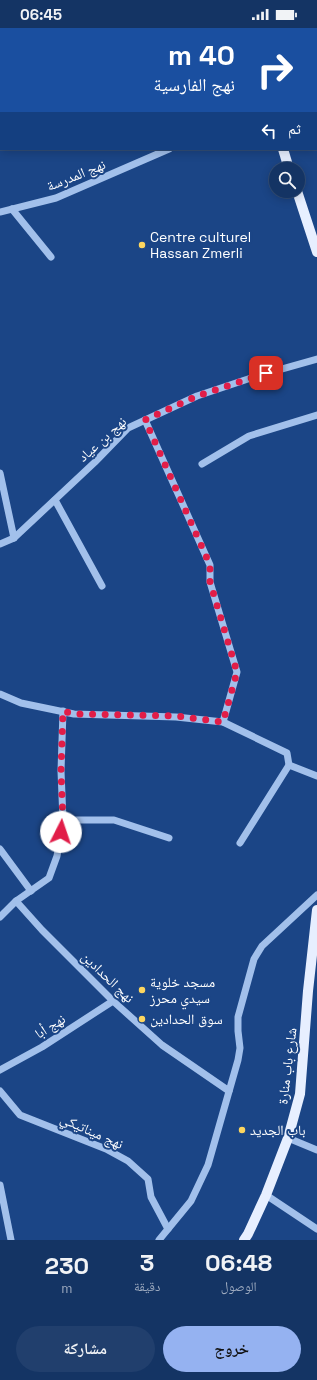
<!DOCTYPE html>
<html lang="ar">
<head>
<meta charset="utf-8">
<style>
	body { margin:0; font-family:"Space Grotesk","Noto Naskh Arabic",sans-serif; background:#213f6d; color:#f1f3f6; direction:rtl; height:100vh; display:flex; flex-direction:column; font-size:15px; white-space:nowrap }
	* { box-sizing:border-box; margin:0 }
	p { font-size:13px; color:#9daabf }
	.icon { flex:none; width:22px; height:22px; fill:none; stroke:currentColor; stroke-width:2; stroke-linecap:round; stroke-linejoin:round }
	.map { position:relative; height:1212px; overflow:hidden; direction:ltr }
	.sheet { display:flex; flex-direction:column; background:#143464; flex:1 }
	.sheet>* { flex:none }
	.guide { position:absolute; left:0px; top:0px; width:317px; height:122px; box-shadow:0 2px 10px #0003,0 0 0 1px #334f78; direction:rtl; background:#1a4fa0; color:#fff; overflow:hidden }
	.tools { position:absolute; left:269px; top:134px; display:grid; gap:8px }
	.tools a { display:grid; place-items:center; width:36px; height:36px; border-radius:50%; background:#143464; box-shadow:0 2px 10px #0003,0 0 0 1px #334f78; font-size:20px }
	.pin { position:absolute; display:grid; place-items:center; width:34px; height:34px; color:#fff; margin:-17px; border-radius:8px; box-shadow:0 2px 6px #0006 }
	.me { position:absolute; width:44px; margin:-22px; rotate:4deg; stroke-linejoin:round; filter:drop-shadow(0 0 3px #0008) }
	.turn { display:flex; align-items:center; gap:14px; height:84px; padding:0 16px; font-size:18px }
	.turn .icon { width:52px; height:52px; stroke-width:2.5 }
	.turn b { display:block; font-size:28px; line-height:34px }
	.then { display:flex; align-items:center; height:38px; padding:0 16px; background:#0003; gap:8px; font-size:15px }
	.eta { display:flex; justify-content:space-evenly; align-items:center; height:68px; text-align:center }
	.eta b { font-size:24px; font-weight:600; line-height:28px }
	.primary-button { display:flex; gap:8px; margin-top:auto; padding:8px 16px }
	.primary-button a { flex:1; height:46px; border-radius:24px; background:#95b2f1; color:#111; font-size:16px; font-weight:600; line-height:46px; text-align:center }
	.primary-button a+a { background:#213f6d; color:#f1f3f6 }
	.status { display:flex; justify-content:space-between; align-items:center; height:28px; padding:0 20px; background:#143464; direction:ltr }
	.status svg { height:11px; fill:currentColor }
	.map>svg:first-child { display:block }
</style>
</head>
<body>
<div class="status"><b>06:45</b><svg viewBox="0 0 49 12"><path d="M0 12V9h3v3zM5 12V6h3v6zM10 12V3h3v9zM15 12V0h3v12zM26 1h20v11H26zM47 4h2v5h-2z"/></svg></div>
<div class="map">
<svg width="317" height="1212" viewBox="0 0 317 1212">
	<rect width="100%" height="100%" fill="#1b4586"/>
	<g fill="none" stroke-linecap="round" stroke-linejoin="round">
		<g stroke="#a2c0eb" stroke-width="7">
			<polyline points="20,0 20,1"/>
			<polyline points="0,108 1,108"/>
			<polyline points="12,181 51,229"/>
			<polyline points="0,184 56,170 169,121"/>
			<polyline points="145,392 210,537 210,554 237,644 223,694"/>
			<polyline points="202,436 249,408 317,387"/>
			<polyline points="0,445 14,510"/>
			<polyline points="55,472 102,558"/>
			<polyline points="0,516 14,510 95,434 128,400 197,368 254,349 317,331"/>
			<polyline points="0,666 21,675 74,686 176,689 223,694 287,725 289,737 317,748"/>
			<polyline points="63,792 114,792 169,810"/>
			<polyline points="240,815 289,737"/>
			<polyline points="0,821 31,863"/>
			<polyline points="16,873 42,902 113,973 162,1017 229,1063"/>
			<polyline points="0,889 16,873 49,850 57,828 63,792 61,743 63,683"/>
			<polyline points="0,1042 42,1019 113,973"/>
			<polyline points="0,1063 20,1087 106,1121 128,1133 148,1151 151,1169 168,1201"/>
			<polyline points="288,1110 317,1122"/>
			<polyline points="0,1157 11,1212"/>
			<polyline points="266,1167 317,1201"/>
			<polyline points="159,1212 191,1173 208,1137 238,1032 240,1020 238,1003 238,989 254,931 262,918 317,867"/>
		</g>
		<g stroke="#e7efff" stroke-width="10">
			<polyline points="249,0 249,1"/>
			<polyline points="283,121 289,141"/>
			<polyline points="297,163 317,224"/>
			<polyline points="244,1212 248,1206 266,1167 288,1110 300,1066 308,963 317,882"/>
		</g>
	</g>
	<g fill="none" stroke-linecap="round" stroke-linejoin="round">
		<polyline stroke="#e11d48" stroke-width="7" stroke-dasharray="0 12.6" points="61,804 63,792 61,743 63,683 74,686 176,688 223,694 237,644 210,554 210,537 145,392 197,368 266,345"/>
	</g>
	<g fill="#fdd65f" stroke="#1b4586" stroke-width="1.5">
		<circle cx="142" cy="217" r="4"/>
		<circle cx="142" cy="962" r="4"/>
		<circle cx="142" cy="991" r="4"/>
		<circle cx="242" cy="1102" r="4"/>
	</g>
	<g text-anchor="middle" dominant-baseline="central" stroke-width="4" stroke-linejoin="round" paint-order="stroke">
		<g font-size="14" fill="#fff" stroke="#1b4586">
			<text transform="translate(76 147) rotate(-22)">نهج المدرسة</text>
			<text transform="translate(102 411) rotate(-42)">نهج بن عياد</text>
			<text transform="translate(108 949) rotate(44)">نهج الحدادين</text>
			<text transform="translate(50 998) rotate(-32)">نهج أبا</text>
			<text transform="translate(287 1038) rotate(-83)">شارع باب منارة</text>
			<text transform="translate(92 1103) rotate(24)">نهج ميناتيكي</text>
		</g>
		<g font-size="14" fill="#fff" stroke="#1b4586" text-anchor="start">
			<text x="150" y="209">Centre culturel<tspan x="150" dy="16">Hassan Zmerli</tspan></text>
			<text x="150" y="954">مسجد خلوية<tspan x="150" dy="16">سيدي محرز</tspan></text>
			<text x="150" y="991">سوق الحدادين</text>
			<text x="250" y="1102">باب الجديد</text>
		</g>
	</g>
</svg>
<div class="tools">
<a><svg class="icon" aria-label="search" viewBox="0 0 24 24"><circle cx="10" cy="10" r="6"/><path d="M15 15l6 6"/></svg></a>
</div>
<div class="pin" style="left:266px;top:345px;background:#d93025"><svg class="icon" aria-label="arrive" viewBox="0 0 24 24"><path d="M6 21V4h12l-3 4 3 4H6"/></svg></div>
<svg class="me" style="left:61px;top:804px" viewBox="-20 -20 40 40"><circle r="19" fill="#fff"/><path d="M0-13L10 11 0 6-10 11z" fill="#e11d48"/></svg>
<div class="guide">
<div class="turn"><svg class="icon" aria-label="right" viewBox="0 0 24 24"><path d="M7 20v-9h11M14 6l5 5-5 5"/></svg><div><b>40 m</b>نهج الفارسية</div></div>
<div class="then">ثم<svg class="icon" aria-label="left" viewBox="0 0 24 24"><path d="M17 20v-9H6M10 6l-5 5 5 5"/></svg></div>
</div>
</div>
<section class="sheet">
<div class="eta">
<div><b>06:48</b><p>الوصول</p></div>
<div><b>3</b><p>دقيقة</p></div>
<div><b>230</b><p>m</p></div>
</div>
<div class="primary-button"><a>خروج</a><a>مشاركة</a></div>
</section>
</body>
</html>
